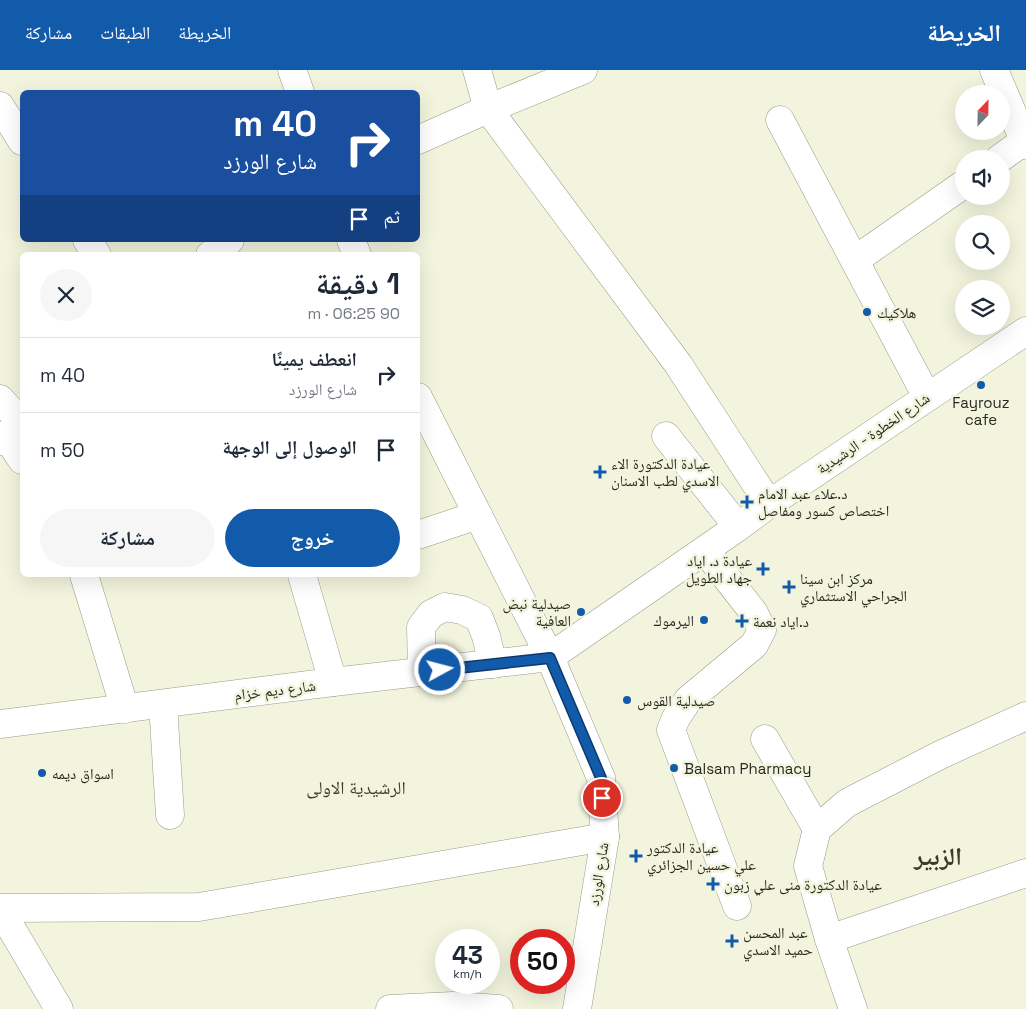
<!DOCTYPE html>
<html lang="ar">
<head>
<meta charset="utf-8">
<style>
	body { margin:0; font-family:"Space Grotesk","Noto Naskh Arabic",sans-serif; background:#f6f6f7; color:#1f2937; direction:rtl; height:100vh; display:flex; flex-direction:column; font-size:19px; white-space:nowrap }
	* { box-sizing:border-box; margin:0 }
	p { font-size:16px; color:#747a83 }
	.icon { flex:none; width:28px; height:28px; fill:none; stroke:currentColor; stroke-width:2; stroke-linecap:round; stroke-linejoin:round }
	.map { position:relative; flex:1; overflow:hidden; direction:ltr }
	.side { position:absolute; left:20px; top:182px; width:400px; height:325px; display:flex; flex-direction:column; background:#fff; border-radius:8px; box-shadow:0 5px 20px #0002; direction:rtl }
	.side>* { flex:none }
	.guide { position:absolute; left:20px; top:20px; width:400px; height:152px; border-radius:8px; box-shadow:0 5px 20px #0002; direction:rtl; background:#1a4fa0; color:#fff; overflow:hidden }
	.needle { width:32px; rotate:22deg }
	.tools { position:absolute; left:955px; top:15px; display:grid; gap:10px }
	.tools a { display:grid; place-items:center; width:55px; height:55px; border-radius:50%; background:#fff; box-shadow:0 5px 20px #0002; font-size:25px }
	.speed { position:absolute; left:435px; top:859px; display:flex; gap:10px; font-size:25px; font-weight:700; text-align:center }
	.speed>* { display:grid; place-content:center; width:65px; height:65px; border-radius:50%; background:#fff; box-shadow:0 5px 20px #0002; line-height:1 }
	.speed small { font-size:12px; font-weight:400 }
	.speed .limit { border:8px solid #d22; background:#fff; color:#111 }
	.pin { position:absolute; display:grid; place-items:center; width:42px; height:42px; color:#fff; margin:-21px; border:2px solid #fff; border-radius:50%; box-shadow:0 1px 5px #0007 }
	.me { position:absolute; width:55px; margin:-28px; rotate:83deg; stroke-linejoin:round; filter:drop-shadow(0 0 4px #0008) }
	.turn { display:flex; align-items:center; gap:18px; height:105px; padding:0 20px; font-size:22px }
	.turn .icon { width:65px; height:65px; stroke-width:2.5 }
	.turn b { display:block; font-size:35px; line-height:42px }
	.then { display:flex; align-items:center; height:48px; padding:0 20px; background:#0003; gap:10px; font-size:19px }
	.round { display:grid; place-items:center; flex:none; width:52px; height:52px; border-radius:26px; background:#f6f6f7 }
	.overview { display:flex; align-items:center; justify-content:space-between; height:85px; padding:0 20px }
	h1 { font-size:30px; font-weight:800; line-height:38px }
	.primary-button { display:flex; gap:10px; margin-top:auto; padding:10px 20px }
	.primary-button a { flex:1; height:58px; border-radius:30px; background:#125aaa; color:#fff; font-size:20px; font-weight:800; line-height:58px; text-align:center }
	.primary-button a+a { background:#f6f6f7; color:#1f2937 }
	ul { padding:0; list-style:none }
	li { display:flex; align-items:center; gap:15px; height:75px; padding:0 20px; border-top:1px solid #e0e1e3 }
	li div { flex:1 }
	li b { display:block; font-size:19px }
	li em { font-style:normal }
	header { display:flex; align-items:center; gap:30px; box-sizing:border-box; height:70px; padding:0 25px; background:#125aaa; color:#fff }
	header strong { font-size:24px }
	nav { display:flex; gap:28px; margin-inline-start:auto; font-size:18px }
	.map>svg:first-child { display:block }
</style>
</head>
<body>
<header>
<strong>الخريطة</strong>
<nav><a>الخريطة</a><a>الطبقات</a><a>مشاركة</a></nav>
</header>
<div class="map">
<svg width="1026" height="939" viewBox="0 0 1026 939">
	<rect width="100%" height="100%" fill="#f2f4dd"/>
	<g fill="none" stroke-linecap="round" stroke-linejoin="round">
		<g stroke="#999c86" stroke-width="29">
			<g id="minor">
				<polyline points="292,0 300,22"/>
				<polyline points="477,0 488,39 678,294 769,434"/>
				<polyline points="994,0 1026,75"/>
				<polyline points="0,36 22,71"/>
				<polyline points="780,50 927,327"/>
				<polyline points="418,70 488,39 583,0"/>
				<polyline points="999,89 1024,71"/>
				<polyline points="87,170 97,185"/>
				<polyline points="351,170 357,185"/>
				<polyline points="210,185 230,170"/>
				<polyline points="855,190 964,114"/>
				<polyline points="418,327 550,587 601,708 605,767 577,939"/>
				<polyline points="0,329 21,352"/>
				<polyline points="6,366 22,390"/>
				<polyline points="666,366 738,457"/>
				<polyline points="0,371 22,351"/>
				<polyline points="418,465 478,445"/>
				<polyline points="705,480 754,543 762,560 754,575 688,630 676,648 671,660 737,836"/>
				<polyline points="84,505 125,639"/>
				<polyline points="302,505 333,612"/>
				<polyline points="422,602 421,557 431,544 445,537 462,540 479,548 486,566 493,594"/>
				<polyline points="163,634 170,745"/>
				<polyline points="765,669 817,759"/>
				<polyline points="0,838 199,837 605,767"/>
				<polyline points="0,839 59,939"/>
				<polyline points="829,869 1026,803"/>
				<polyline points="390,939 453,936 499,939"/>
				<polyline points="853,939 829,869 808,796 817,759 847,733 940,685 1026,646"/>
			</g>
		</g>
		<g stroke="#999c86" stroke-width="29">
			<polyline id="major" points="0,654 333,612 550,587 738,457 769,434 1026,261"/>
		</g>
		<use href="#minor" stroke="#fff" stroke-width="28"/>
		<use href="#major" stroke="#fff" stroke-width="28"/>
	</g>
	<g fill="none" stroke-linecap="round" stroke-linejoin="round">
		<g stroke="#0c3a6e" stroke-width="12">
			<polyline id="route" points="440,600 550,588 601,708 602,728"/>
		</g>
		<use href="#route" stroke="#125aaa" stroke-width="9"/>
	</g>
	<g fill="#125aaa" stroke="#f2f4dd" stroke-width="2">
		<circle cx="867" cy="242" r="5"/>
		<circle cx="981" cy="315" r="5"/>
		<path d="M597.5 394.5h5v5h5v5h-5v5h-5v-5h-5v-5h5z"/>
		<path d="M744.5 424.5h5v5h5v5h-5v5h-5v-5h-5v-5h5z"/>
		<path d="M760.5 491.5h5v5h5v5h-5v5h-5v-5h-5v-5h5z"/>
		<path d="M786.5 509.5h5v5h5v5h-5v5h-5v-5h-5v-5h5z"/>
		<circle cx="581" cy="542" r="5"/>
		<circle cx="704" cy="550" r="5"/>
		<path d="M739.5 543.5h5v5h5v5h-5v5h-5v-5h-5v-5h5z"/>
		<circle cx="627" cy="630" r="5"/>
		<circle cx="674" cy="698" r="5"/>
		<circle cx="42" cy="703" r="5"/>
		<path d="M633.5 778.5h5v5h5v5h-5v5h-5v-5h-5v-5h5z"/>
		<path d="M710.5 806.5h5v5h5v5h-5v5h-5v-5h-5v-5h5z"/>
		<path d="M729.5 863.5h5v5h5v5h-5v5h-5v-5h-5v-5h5z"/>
	</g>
	<g text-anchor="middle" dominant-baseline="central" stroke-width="5" stroke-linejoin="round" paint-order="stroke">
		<g font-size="15" fill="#282921" stroke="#f2f4dd" text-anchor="start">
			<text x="877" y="242">هلاكيك</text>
			<text x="981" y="332" text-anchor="middle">Fayrouz<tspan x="981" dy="17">cafe</tspan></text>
			<text x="611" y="393">عيادة الدكتورة الاء<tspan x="611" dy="17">الاسدي لطب الاسنان</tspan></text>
			<text x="758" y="423">د.علاء عبد الامام<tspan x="758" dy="17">اختصاص كسور ومفاصل</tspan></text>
			<text x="752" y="490" text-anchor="end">عيادة د. اياد<tspan x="752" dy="17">جهاد الطويل</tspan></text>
			<text x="800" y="508">مركز ابن سينا<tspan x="800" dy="17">الجراحي الاستثماري</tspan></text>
			<text x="571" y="533" text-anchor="end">صيدلية نبض<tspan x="571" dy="17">العافية</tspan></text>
			<text x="694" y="550" text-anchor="end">اليرموك</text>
			<text x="753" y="551">د.اياد نعمة</text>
			<text x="637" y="630">صيدلية القوس</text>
			<text x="684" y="698">Balsam Pharmacy</text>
			<text x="52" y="703">اسواق ديمه</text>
			<text x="647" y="777">عيادة الدكتور<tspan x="647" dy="17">علي حسين الجزائري</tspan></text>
			<text x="724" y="814">عيادة الدكتورة منى علي زبون</text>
			<text x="743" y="862">عبد المحسن<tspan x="743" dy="17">حميد الاسدي</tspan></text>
		</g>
		<g font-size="15" fill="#282921" stroke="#f2f4dd">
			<text transform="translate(873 363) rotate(-34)">شارع الخطوة - الرشيدية</text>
			<text transform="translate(275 620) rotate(-7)">شارع ديم خزام</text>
			<text transform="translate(598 804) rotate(-81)">شارع الورزد</text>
		</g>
		<g font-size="18" fill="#3b3d2a" stroke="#f2f4dd">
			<text x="356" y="717">الرشيدية الاولى</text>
		</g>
		<g font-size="25" font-weight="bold" fill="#3b3d2a" stroke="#f2f4dd">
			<text x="938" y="786">الزبير</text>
		</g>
	</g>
</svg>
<div class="tools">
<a><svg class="needle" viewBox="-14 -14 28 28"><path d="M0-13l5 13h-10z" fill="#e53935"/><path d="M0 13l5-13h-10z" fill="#747a83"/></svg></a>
<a><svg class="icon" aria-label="sound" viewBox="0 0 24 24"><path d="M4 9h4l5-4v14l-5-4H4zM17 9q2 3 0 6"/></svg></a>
<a><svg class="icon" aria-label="search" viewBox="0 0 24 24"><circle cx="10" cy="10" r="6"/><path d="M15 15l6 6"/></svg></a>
<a><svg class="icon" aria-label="layers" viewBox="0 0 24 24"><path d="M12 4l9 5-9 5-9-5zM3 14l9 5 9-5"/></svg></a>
</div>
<div class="speed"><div>43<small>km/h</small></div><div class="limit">50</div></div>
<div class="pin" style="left:602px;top:728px;background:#d93025"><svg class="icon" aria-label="arrive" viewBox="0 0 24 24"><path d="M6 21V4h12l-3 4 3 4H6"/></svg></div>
<svg class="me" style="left:440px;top:600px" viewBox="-20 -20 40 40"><circle r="17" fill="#125aaa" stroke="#fff" stroke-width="3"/><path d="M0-11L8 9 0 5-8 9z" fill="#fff"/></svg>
<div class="guide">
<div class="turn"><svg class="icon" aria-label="right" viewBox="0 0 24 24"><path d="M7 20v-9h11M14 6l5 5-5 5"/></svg><div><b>40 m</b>شارع الورزد</div></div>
<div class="then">ثم<svg class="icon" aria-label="arrive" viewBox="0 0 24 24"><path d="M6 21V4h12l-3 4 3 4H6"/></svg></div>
</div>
<section class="side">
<div class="overview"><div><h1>1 دقيقة</h1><p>90 m · 06:25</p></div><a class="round"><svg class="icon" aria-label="close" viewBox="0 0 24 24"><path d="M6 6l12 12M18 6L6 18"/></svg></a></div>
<ul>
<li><svg class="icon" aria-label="right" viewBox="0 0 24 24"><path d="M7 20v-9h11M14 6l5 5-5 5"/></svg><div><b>انعطف يمينًا</b><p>شارع الورزد</p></div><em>40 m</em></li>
<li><svg class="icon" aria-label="arrive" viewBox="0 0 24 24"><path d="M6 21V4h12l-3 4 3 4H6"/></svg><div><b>الوصول إلى الوجهة</b></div><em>50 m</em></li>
</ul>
<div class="primary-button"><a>خروج</a><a>مشاركة</a></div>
</section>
</div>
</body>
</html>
